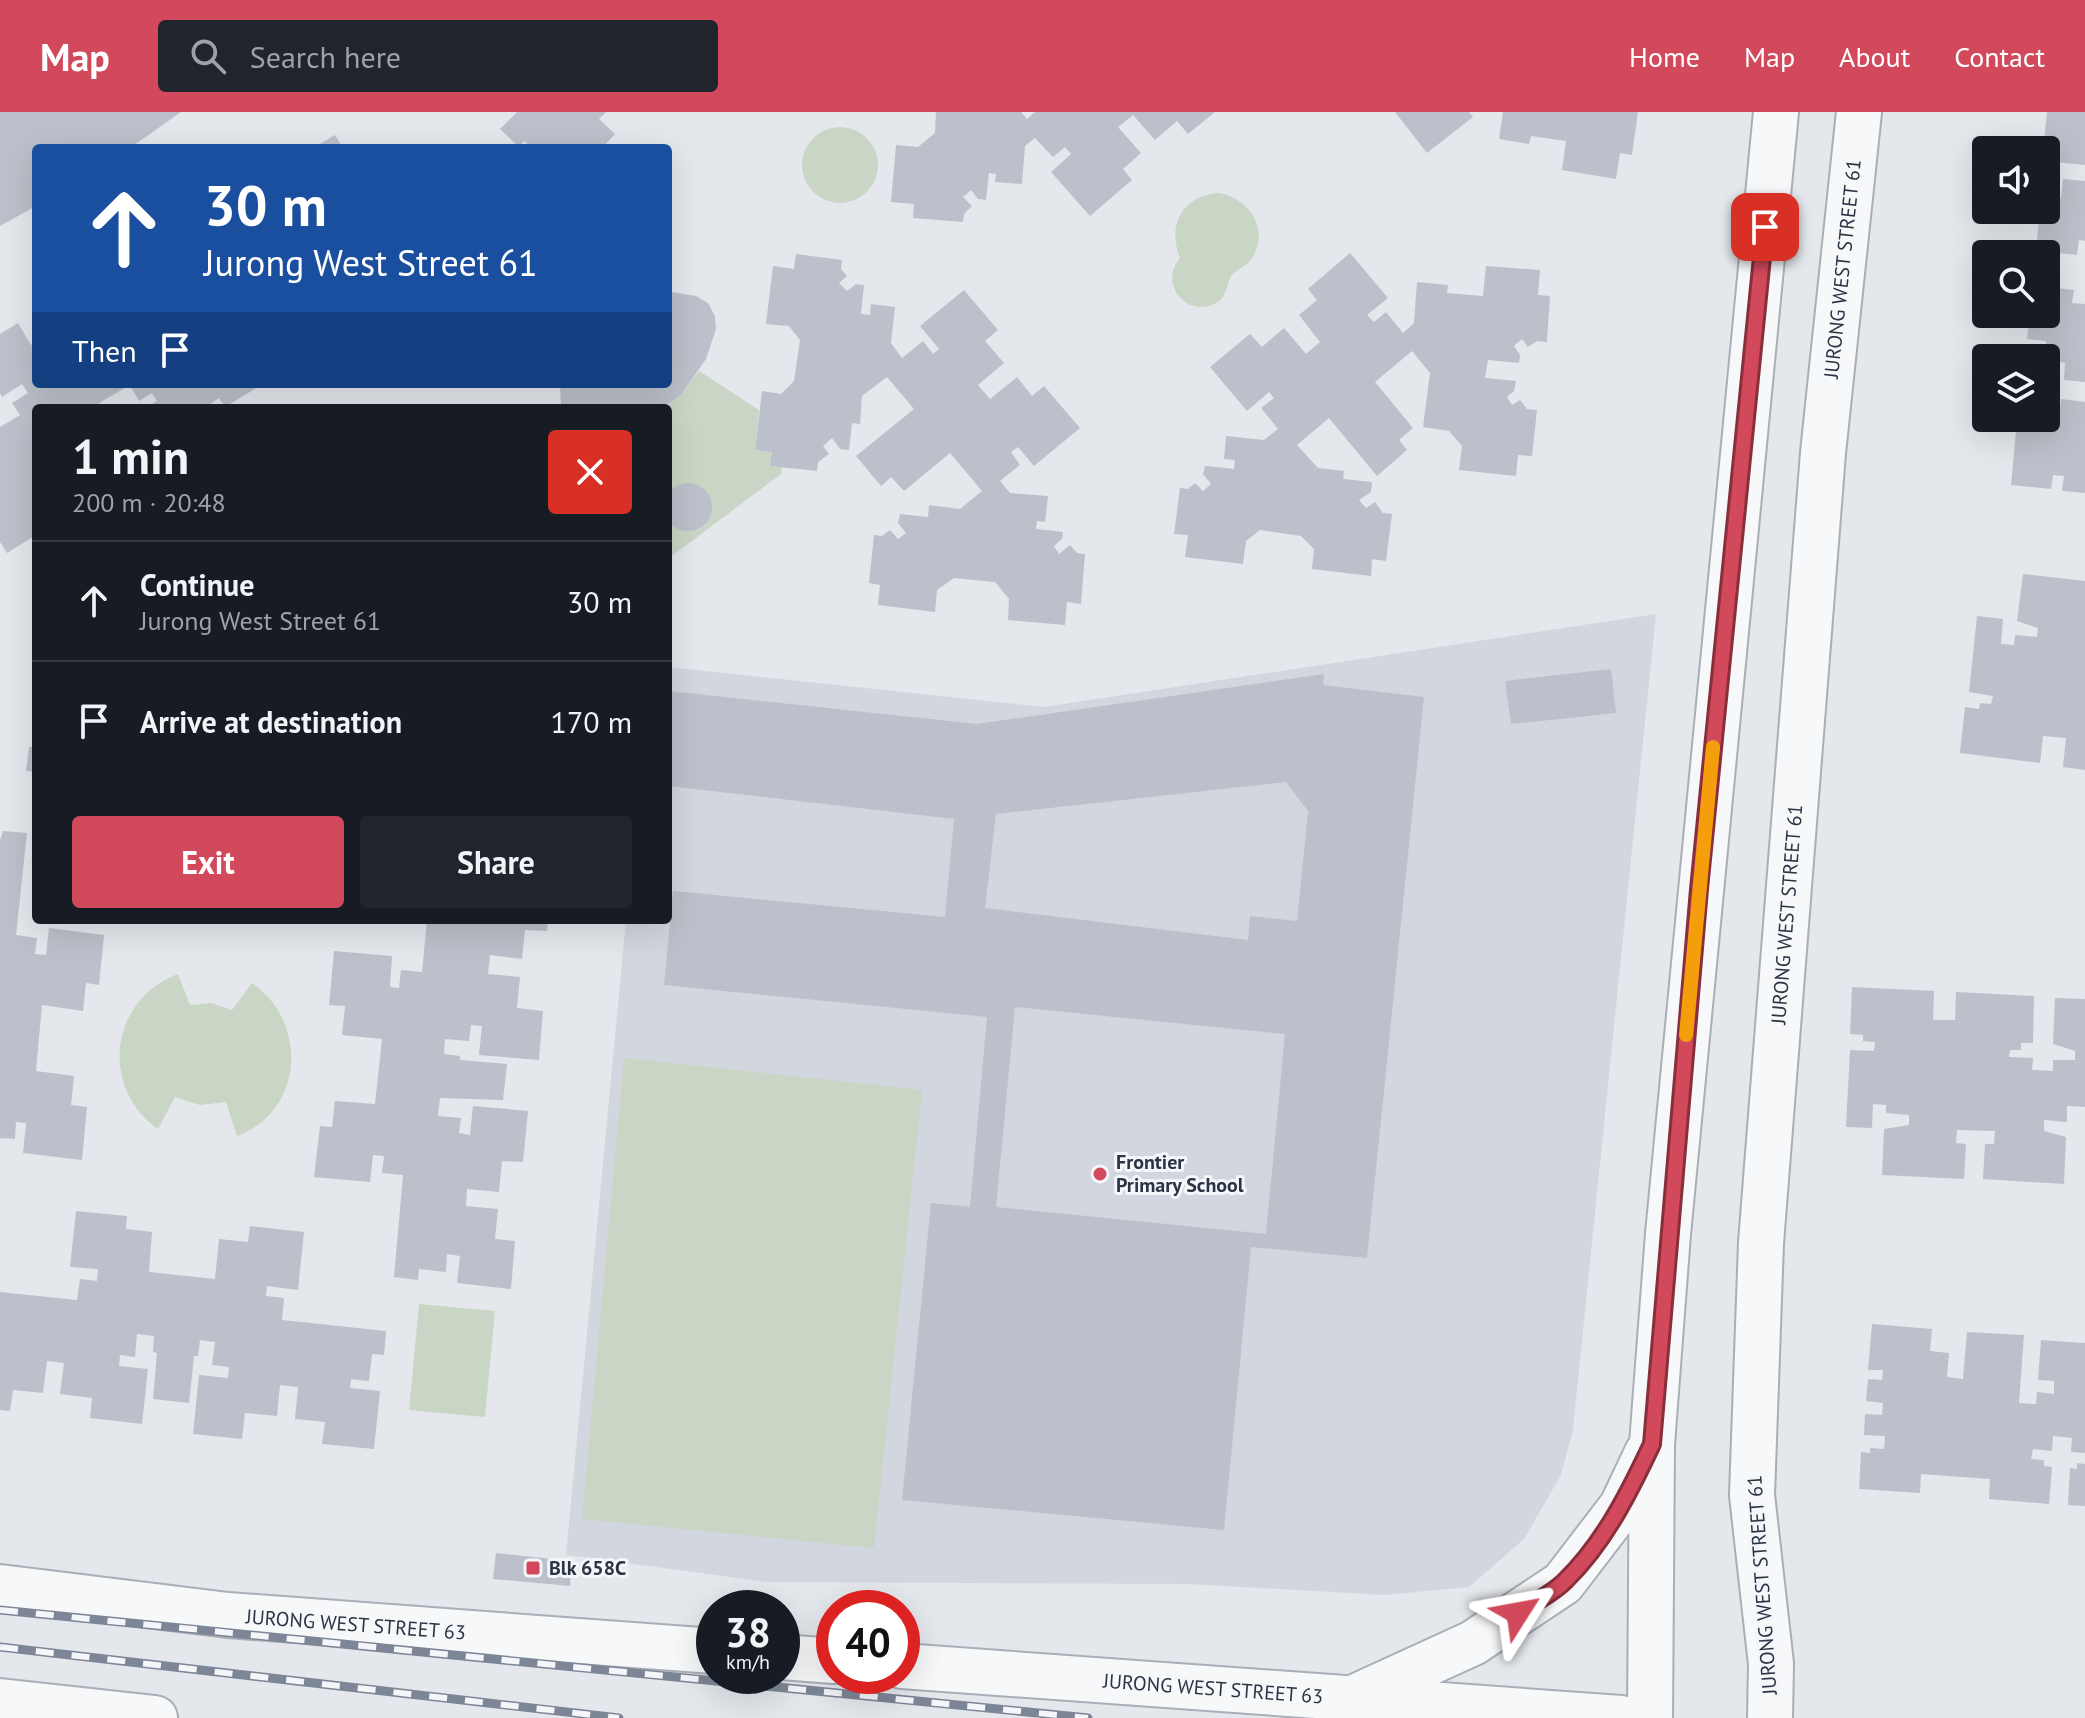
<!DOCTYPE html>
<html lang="en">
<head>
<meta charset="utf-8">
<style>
	body { margin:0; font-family:"PT Sans",sans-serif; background:#20242c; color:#f1f3f6; height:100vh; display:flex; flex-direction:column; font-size:30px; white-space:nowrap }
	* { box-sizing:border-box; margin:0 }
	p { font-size:26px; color:#9ea1a6 }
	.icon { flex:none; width:44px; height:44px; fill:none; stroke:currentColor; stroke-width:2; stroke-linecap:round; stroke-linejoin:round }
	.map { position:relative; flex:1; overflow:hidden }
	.side { position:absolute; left:32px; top:292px; width:640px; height:520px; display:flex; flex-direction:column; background:#171b24; border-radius:8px; box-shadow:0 8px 32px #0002 }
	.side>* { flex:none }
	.banner { position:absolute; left:32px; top:32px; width:640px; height:244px; border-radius:8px; box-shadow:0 8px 32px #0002; background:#1a4fa0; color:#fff; overflow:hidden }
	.tools { position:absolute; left:1972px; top:24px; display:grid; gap:16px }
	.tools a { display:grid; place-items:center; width:88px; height:88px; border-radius:8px; background:#171b24; box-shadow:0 8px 32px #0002; font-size:40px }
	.speed { position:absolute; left:696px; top:1478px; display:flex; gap:16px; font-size:40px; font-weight:700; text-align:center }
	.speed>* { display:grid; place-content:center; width:104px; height:104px; border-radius:50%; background:#171b24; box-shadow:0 8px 32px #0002; line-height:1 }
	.speed small { font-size:20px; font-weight:400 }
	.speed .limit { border:12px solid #d22; background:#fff; color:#111 }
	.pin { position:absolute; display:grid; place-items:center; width:68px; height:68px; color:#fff; margin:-34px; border-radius:16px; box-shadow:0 4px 12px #0006 }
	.me { position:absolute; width:88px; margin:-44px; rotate:56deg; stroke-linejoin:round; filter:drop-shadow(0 0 6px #0008) }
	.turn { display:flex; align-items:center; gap:28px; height:168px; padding:0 40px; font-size:36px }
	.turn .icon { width:104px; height:104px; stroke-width:2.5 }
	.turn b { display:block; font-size:56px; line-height:68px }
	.then { display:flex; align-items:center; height:76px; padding:0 40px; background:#0003; gap:16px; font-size:30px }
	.round { display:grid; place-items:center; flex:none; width:84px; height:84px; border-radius:8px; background:#20242c }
	.overview { display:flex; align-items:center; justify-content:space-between; height:136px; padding:0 40px }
	h1 { font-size:48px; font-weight:800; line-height:60px }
	.primary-button { display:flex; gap:16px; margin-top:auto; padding:16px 40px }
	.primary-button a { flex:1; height:92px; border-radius:8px; background:#d1495b; color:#fff; font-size:32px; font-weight:800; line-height:92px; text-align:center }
	.primary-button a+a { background:#20242c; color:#f1f3f6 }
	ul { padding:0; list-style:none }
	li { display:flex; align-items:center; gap:24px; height:120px; padding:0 40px; border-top:2px solid #363941 }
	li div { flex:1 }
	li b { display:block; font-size:30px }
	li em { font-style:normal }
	header { display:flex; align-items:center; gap:48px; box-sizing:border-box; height:112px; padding:0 40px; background:#d1495b; color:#fff }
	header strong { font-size:38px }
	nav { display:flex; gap:44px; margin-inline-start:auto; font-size:28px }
	.search { width:560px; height:72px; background:#20242c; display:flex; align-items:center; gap:20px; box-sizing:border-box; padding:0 28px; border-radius:8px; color:#9ea1a6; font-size:30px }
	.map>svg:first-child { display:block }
</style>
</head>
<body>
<header>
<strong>Map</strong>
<div class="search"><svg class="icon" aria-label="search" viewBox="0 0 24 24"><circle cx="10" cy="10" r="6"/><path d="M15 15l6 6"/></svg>Search here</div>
<nav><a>Home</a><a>Map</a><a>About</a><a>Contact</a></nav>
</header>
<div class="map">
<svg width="2085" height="1606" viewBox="0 0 2085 1606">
	<rect width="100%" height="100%" fill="#e4e7ec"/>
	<polygon fill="#d2d6de" points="1656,502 1573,1317 1561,1363 1524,1427 1469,1475 1384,1483 1190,1472 768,1470 566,1443 626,808 668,808 668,555 1044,595"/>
	<g fill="#c9d6c5">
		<circle cx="840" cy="53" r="38"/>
		<path d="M 1219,81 C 1246,86 1268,112 1255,141 C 1250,152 1241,155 1233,162 C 1225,171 1229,186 1214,192 C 1184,205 1159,170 1180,146 C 1167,114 1182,83 1219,81 Z"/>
		<polygon points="699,259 759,298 755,338 772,340 770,354 782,355 781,362 668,447 668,301 672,299 668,293 681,283"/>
		<path d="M 178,862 L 190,893 L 211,891 L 232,898 L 252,871 C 308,909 305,999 237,1024 L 226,990 L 200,993 L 175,985 L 158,1017 C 99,975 110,887 178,862 Z"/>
		<polygon points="624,946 922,978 874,1436 582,1407"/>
		<polygon points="419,1192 495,1199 485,1305 409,1298"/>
	</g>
	<g fill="#bbc0ca" fill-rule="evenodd">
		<polygon points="0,0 181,0 130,36 36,36 36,94 0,114"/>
		<polygon points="517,0 606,0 599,7 615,22 602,36 532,36 524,29 519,35 500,17"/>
		<polygon points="936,0 1021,0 1027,7 1035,0 1215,0 1188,22 1177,9 1155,28 1133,3 1118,15 1141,41 1123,57 1132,68 1090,104 1051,60 1071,42 1065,35 1053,45 1035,26 1025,34 1022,72 995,70 996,62 989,61 986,88 978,87 971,78 963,85 972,94 964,102 963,110 913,106 914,92 891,90 896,33 918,35 935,21"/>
		<polygon points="1395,0 1469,0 1473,5 1427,41"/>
		<polygon points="1503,0 1638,0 1632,43 1620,41 1616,67 1562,58 1566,29 1531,24 1529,32 1499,27"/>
		<polygon points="2047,0 2085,0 2085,53 2046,49 2046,38 2043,38"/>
		<polygon points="335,23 343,36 313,36"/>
		<polygon points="2063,67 2085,69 2085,129 2079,128 2077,143 2036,139 2040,98 2046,98 2046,84 2061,86"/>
		<polygon points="1350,141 1388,186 1367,203 1374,210 1386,200 1403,221 1414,211 1417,170 1448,173 1447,181 1483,184 1486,154 1540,158 1538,183 1550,184 1547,230 1537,229 1528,235 1522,227 1514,234 1520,243 1519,251 1488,248 1485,266 1516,269 1514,279 1507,285 1512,293 1520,288 1527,297 1537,298 1532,344 1518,343 1516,364 1459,358 1462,334 1449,319 1423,315 1430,261 1412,239 1375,270 1413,316 1399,328 1407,338 1377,364 1329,306 1297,333 1318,356 1344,359 1343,367 1372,370 1371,380 1359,388 1366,396 1375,390 1383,401 1392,402 1386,449 1372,447 1371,464 1312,457 1314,437 1301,424 1260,418 1246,429 1243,452 1185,445 1188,423 1174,422 1180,376 1188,377 1195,371 1203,379 1211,372 1203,362 1205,354 1234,357 1235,348 1224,347 1226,324 1264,328 1278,317 1261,296 1274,286 1269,280 1247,299 1210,255 1250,222 1262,235 1284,216 1306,242 1320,230 1299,203 1317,188 1308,177"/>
		<polygon points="796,142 842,148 841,157 847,164 839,171 847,179 856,172 864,173 861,202 870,203 871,192 895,195 891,231 902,246 923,229 933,242 939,237 920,214 964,178 998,218 985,229 1004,251 978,273 990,287 1017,265 1032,284 1044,274 1080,316 1034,354 1018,335 1011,340 1020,353 1000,369 1010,381 1048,384 1045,410 1037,409 1036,417 1063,420 1062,427 1054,434 1059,442 1070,433 1077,441 1085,442 1081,492 1067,490 1065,513 1008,508 1009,487 995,470 954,466 937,478 935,500 878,493 880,473 869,471 874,423 882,424 890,418 898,427 906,421 898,411 900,402 928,405 929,393 960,397 982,379 950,341 904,379 891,365 881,374 856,344 914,297 887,265 862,284 860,312 852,311 849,338 840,337 832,326 823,334 829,342 818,350 817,359 770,354 772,340 755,338 762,279 781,282 794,269 800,228 789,214 766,212 773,154 794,157"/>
		<polygon points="2046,175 2074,178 2072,191 2085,192 2085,270 2064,268 2065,251 2044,246 2046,229 2027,227 2030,202 2046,202"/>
		<polygon points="671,180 696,184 708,191 715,204 716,217 706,247 681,283 663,296 561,296 560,272 668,272"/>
		<polygon points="18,211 31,233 36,230 36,272 263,272 225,295 219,286 204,296 145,296 157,289 152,281 139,289 130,273 99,291 103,296 36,296 36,423 7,441 0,430 0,315 20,303 12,291 28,281 22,272 2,285 0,281 0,222"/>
		<polygon points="2061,287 2085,290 2085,381 2062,379 2064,364 2053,363 2051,377 2011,373 2016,319 2037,320 2039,306 2059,306"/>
		<circle cx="688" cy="395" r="24"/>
		<polygon points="2023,462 2085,469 2085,658 2063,655 2066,626 2043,624 2040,651 1960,641 1965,595 1979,597 1980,591 1991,592 1993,584 1969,580 1977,504 2003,507 2001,532 2014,533 2015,523 2037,525 2038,516 2017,509"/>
		<polygon points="1611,557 1616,601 1511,612 1505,569"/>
		<path d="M 1324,562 L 1323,573 L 1424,585 L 1367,1146 L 1251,1135 L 1224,1418 L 902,1388 L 931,1091 L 970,1095 L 987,905 L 664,873 L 673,779 L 945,805 L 954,707 L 668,674 L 668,579 L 977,612 ZM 1286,670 L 1308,699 L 1297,809 L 1250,804 L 1248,828 L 985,796 L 996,702 ZM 1015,895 L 1285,922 L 1266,1122 L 996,1095 Z"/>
		<polygon points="29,635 36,635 36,660 26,659"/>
		<polygon points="3,719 27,721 16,823 37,826 35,842 46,843 49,816 104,823 99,873 86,871 83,899 42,893 36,959 74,964 71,993 87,995 82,1048 23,1041 26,1011 16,1010 15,1027 0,1026 0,728"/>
		<polygon points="427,808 548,808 547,819 525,818 522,847 490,843 488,862 520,865 517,896 543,899 539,948 479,943 482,914 471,913 469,929 445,927 444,942 460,944 460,948 507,952 503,988 440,986 438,1004 461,1006 459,1021 470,1023 473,994 528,999 523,1050 502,1049 499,1080 467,1077 466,1094 498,1097 495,1127 515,1129 511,1177 457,1171 460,1144 447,1142 446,1160 419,1157 418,1168 394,1165 403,1063 382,1061 384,1044 373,1043 370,1070 314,1065 320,1014 332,1015 335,989 375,992 382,927 342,923 345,894 329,893 334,839 392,844 390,875 399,876 401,858 422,860"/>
		<polygon points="1852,875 1934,879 1933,908 1955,908 1956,880 2034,884 2033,931 2021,931 2021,938 2010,938 2009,945 2033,946 2032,958 2053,959 2053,948 2075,948 2075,939 2053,932 2055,886 2085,887 2085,995 2067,994 2067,1010 2044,1008 2044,1019 2066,1025 2064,1072 1983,1067 1985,1032 1994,1032 1995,1019 1957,1018 1956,1031 1966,1032 1964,1067 1882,1063 1884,1017 1909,1013 1909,1003 1886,1001 1886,993 1873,992 1872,1016 1846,1015 1850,938 1874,939 1875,930 1863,929 1863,923 1850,922"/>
		<polygon points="76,1099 127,1104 126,1117 152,1120 149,1160 215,1167 219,1127 248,1130 250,1114 304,1120 298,1178 267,1174 266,1184 284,1186 282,1208 386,1219 384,1243 372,1242 369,1269 351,1267 350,1276 380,1279 374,1337 322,1332 325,1310 295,1307 298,1275 280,1273 277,1304 245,1301 242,1327 193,1322 199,1263 228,1266 229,1255 212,1253 215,1230 200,1228 198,1244 194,1244 189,1291 153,1287 157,1241 153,1240 154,1224 137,1222 135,1245 120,1243 119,1254 148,1257 142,1312 90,1306 92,1286 60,1282 64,1251 47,1249 43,1281 13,1278 10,1299 0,1298 0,1180 77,1188 80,1167 97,1169 98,1157 70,1155"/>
		<polygon points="1872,1212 1932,1217 1930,1239 1949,1241 1947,1265 1963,1267 1967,1220 2024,1223 2019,1291 2036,1292 2037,1280 2054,1282 2054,1269 2038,1268 2041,1228 2085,1231 2085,1341 2071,1340 2072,1326 2053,1324 2052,1339 2033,1337 2031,1347 2044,1348 2044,1354 2052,1355 2049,1392 1989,1387 1990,1367 1921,1362 1920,1381 1859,1377 1861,1340 1870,1341 1870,1336 1884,1337 1885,1324 1864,1323 1865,1302 1882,1303 1883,1291 1866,1289 1868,1267 1882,1268 1883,1258 1868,1258"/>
		<polygon points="2077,1351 2085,1352 2085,1394 2068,1393 2070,1356 2077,1357"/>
		<polygon points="496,1441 571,1449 570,1474 493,1467"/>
	</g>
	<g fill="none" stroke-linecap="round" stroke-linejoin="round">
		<g stroke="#a9aeb7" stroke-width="48">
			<g id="minor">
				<path id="s1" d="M 0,1475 L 228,1503 L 714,1539"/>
				<polyline points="782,1545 834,1549"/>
				<path id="s2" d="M 902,1554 L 1621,1606"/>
				<polyline points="1357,1584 1473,1531 1563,1471 1622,1394 1647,1341"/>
				<polyline points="0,1589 155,1606"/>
				<polyline points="1650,1606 1652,1332 1668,1122 1776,0"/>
				<path id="s3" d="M 1770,1606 L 1771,1552 L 1752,1383 L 1761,1131 L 1823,341 L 1859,0"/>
			</g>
		</g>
		<use href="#minor" stroke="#f7f8fa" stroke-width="44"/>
		<g stroke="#7d8696" stroke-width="9">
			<g id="rail">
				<polyline points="0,1498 1088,1606"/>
				<polyline points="0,1535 619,1606"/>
			</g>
		</g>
		<use href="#rail" stroke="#f4f6f9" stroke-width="6" stroke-dasharray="18" stroke-linecap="butt"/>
	</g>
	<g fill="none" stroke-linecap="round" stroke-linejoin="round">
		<g stroke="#882f3b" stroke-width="20">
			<path id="route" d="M 1518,1501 C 1533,1491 1552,1482 1565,1469 C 1604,1431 1629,1381 1652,1332 L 1699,777 L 1765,115"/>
		</g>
		<use href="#route" stroke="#d1495b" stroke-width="14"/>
		<polyline stroke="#f59e0b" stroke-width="14" points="1686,923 1713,635"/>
	</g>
	<g fill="#d1495b" stroke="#f4f6f9" stroke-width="3">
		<circle cx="1100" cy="1062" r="8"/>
		<rect x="525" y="1448" width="16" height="16" rx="4"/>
	</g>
	<g text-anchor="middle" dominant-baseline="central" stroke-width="6" stroke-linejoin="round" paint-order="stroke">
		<g font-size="20" fill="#2b3445" stroke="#f4f6f9">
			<text stroke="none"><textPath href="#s3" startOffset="1454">JURONG WEST STREET 61</textPath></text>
			<text stroke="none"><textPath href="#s3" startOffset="806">JURONG WEST STREET 61</textPath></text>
			<text transform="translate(1762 1473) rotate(-94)">JURONG WEST STREET 61</text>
			<text stroke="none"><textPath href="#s1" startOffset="358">JURONG WEST STREET 63</textPath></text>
			<text stroke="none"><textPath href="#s2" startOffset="312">JURONG WEST STREET 63</textPath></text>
		</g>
		<g font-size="20" font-weight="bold" fill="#2b3445" stroke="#f4f6f9" text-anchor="start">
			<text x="1116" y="1050">Frontier<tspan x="1116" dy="23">Primary School</tspan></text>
			<text x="549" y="1456">Blk 658C</text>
		</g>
	</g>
</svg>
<div class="tools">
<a><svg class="icon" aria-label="sound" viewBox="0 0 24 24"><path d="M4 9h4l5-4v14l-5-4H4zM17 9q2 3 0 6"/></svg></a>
<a><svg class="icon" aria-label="search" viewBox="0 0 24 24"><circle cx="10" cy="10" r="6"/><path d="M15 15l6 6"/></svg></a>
<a><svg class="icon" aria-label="layers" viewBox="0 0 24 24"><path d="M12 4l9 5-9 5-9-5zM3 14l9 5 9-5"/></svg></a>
</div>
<div class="speed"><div>38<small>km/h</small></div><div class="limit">40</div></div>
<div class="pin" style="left:1765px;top:115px;background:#d93025"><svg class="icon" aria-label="arrive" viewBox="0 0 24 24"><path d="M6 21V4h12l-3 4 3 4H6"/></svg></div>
<svg class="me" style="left:1518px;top:1501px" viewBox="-20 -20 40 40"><path d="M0-17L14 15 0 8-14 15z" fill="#d1495b" stroke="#fff" stroke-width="4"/></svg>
<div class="banner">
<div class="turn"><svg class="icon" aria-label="ahead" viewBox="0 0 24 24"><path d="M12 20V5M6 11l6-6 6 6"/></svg><div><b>30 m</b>Jurong West Street 61</div></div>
<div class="then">Then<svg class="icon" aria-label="arrive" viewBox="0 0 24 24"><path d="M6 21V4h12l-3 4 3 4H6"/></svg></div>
</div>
<section class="side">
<div class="overview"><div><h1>1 min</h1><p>200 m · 20:48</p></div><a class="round" style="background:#d93025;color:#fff"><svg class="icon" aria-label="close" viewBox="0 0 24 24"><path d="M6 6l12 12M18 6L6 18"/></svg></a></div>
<ul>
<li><svg class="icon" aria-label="ahead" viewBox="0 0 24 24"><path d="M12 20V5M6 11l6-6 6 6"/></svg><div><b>Continue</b><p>Jurong West Street 61</p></div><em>30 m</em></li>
<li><svg class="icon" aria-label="arrive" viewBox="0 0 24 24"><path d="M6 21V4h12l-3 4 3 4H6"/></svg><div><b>Arrive at destination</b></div><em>170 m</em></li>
</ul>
<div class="primary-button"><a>Exit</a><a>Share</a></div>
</section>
</div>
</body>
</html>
